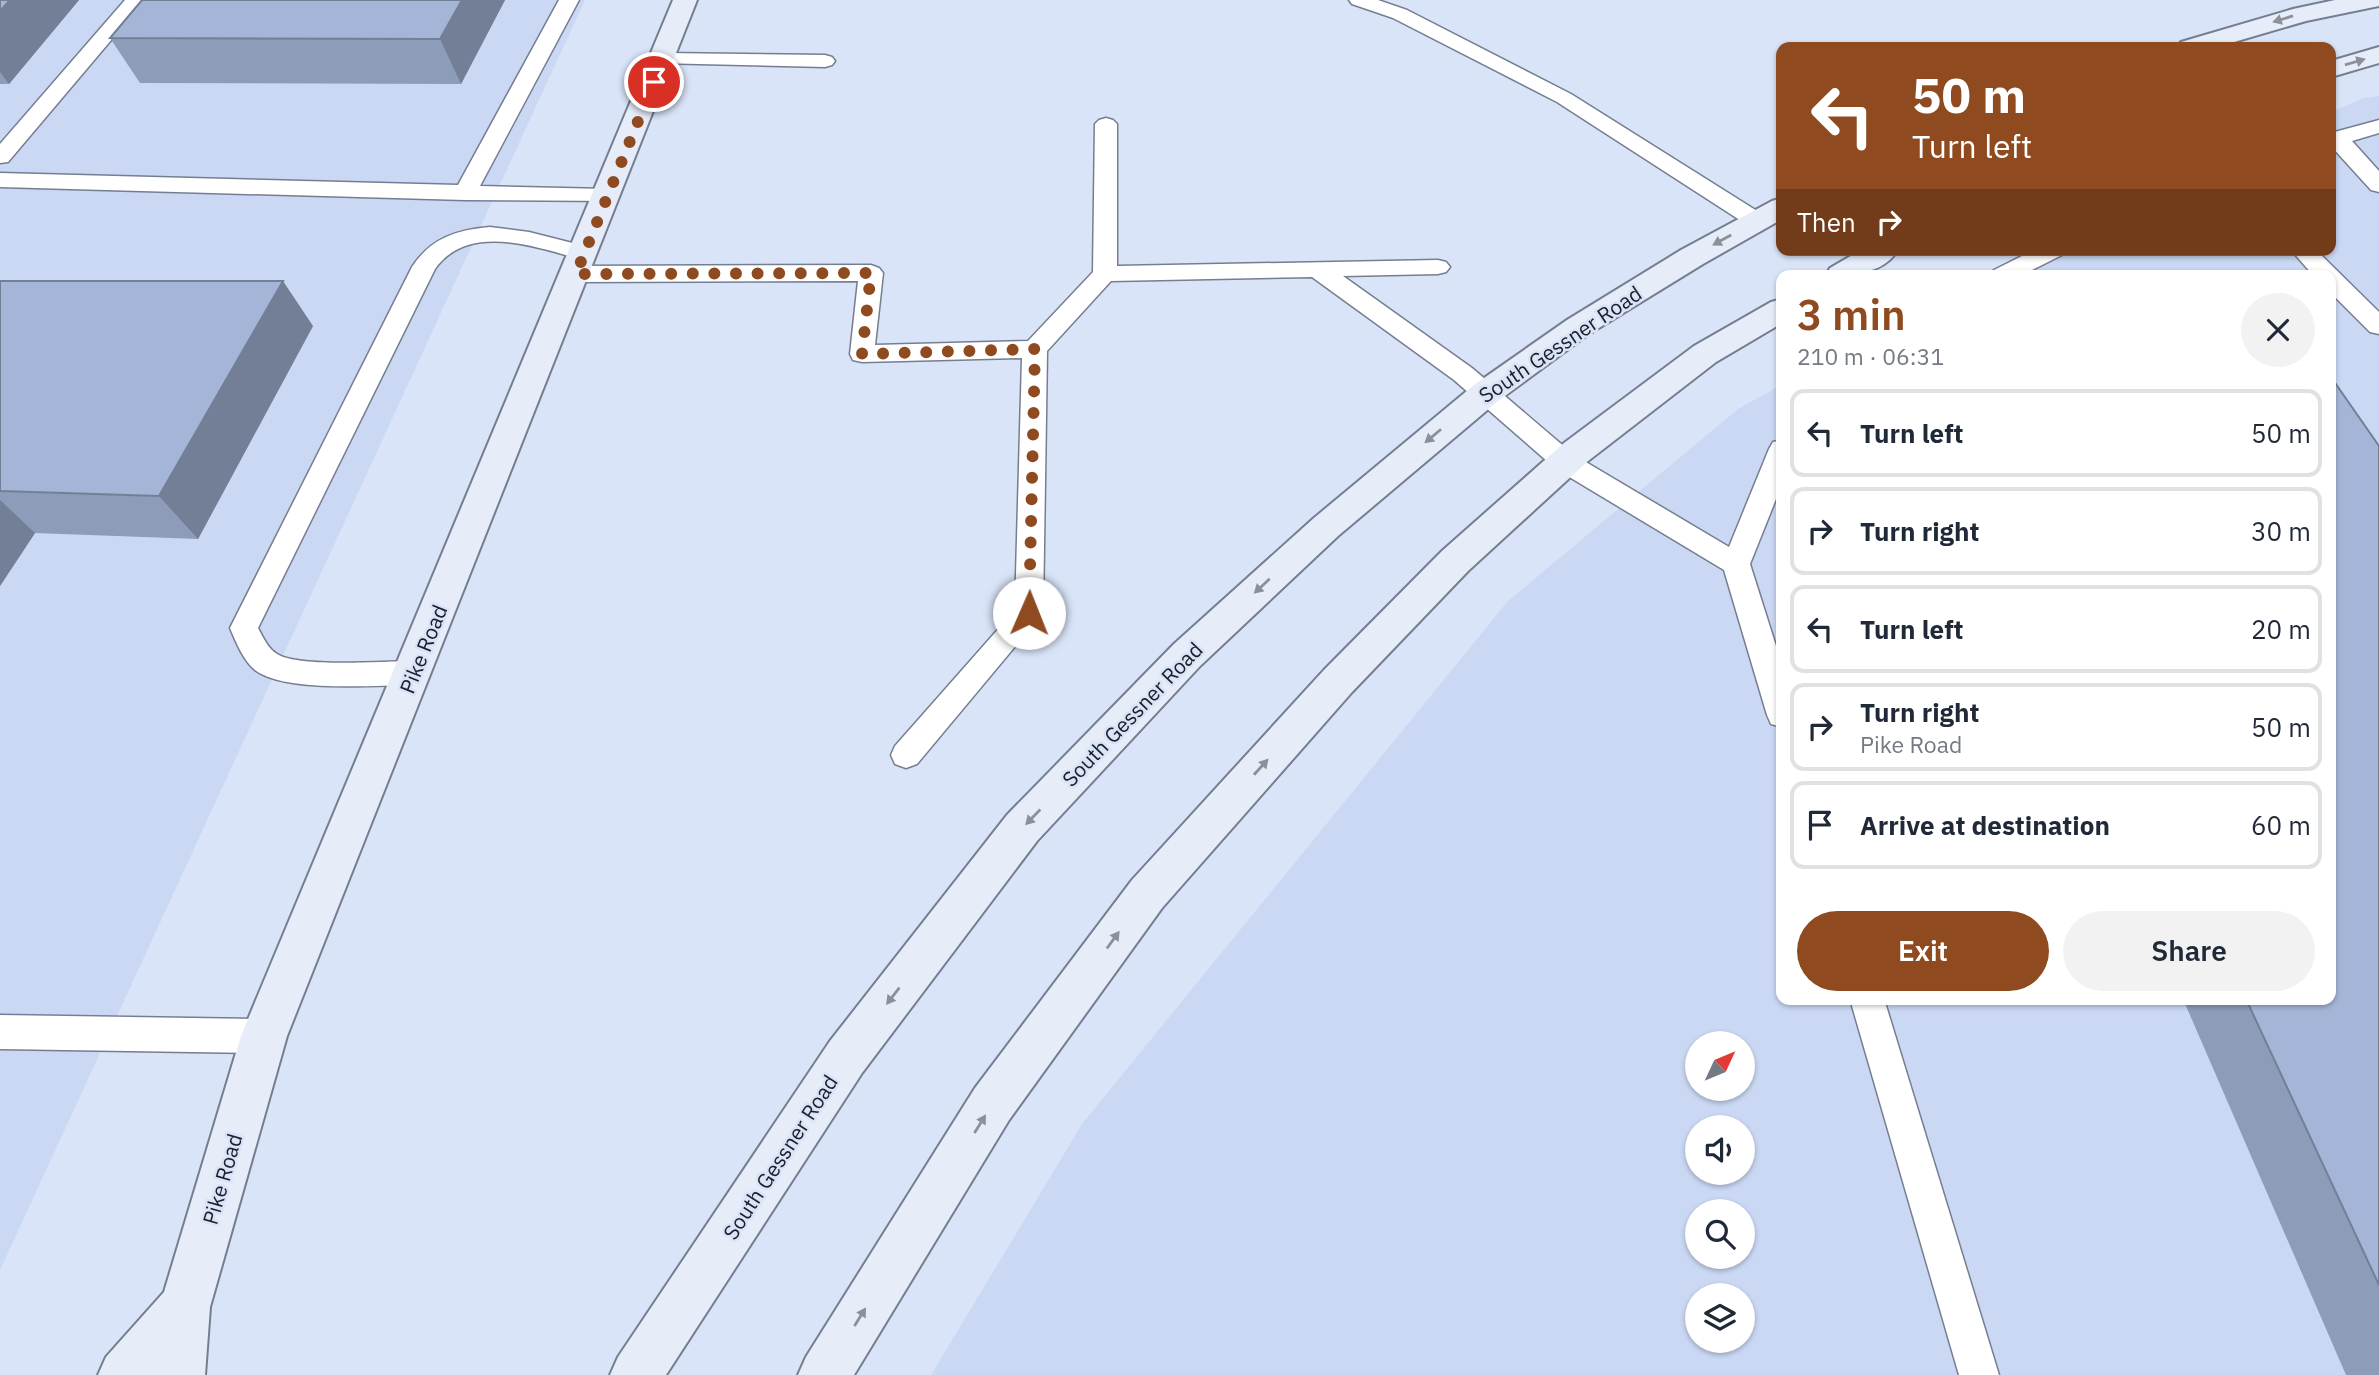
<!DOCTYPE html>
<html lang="en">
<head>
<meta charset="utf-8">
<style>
	body { margin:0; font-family:"IBM Plex Sans",sans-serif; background:#f2f2f3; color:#1f2937; height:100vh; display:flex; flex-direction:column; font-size:26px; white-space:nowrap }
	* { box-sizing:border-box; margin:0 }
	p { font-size:23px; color:#747a83 }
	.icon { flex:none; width:38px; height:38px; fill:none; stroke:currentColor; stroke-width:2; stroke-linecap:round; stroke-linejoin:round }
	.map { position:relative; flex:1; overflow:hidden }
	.details { position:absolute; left:1776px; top:270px; width:560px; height:735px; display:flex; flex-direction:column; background:#fff; border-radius:14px; box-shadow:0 2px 5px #0004 }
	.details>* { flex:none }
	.top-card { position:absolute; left:1776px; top:42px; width:560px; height:214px; border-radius:14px; box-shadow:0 2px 5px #0004; background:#8f4a20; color:#fff; overflow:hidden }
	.needle { width:46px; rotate:46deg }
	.buttons { position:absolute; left:1685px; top:1031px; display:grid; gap:14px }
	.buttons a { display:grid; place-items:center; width:70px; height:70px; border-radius:50%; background:#fff; box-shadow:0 2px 5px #0004; font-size:35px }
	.pin { position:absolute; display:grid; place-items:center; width:60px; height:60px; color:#fff; margin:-30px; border:4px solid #fff; border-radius:50%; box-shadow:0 2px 7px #0007 }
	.me { position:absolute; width:77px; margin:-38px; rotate:1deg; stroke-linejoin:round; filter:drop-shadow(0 0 5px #0008) }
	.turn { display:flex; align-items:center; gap:24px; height:147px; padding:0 21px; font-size:32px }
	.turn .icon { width:91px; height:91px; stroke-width:2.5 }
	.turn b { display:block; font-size:49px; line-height:60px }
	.then { display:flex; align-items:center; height:66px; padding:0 21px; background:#0003; gap:14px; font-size:26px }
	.round { display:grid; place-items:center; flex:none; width:74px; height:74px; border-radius:37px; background:#f2f2f3 }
	.head { display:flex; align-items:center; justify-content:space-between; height:119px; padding:0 21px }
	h1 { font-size:42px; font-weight:600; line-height:52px; color:#8f4a20 }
	.action { display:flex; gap:14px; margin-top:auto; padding:14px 21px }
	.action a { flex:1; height:80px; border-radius:42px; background:#8f4a20; color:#fff; font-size:28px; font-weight:600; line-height:80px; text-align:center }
	.action a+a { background:#f2f2f3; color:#1f2937 }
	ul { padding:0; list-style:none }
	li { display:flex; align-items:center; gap:21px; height:88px; margin:0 14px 10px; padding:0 7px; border:4px solid #e0e1e3; border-radius:14px }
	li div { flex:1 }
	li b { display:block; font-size:26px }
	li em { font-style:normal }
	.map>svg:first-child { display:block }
</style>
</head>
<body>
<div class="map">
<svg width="2379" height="1375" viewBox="0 0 2379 1375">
	<rect width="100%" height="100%" fill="#d9e4f8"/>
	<g fill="#cad8f4" fill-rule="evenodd">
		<polygon points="0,0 585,0 0,1270"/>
		<path d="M 2379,96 L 2379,1375 L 931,1375 L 1082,1124 L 1508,601 L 1738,409 L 1781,385 L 1782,999 L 2331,999 L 2331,275 L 1983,275 L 2028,250 L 2331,250 L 2331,112 L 2364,98 ZM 1698,1043 L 1743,1043 L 1743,1088 L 1698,1088 ZM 1698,1127 L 1743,1127 L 1743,1172 L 1698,1172 ZM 1698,1211 L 1743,1211 L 1743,1256 L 1698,1256 ZM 1698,1295 L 1743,1295 L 1743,1340 L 1698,1340 Z"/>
	</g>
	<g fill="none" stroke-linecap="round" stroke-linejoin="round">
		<g stroke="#757e91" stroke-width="3">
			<g id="lane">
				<polygon points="125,0 145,0 8,162 0,163 0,144"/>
				<polygon points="559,0 579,0 480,186 607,189 615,191 618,196 615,201 465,200 0,187 0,173 458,185"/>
				<polygon points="1349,0 1378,0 1407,10 1571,94 1765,216 1768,221 1765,226 1749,226 1557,102 1393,18 1352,4"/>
				<polygon points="663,53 825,55 832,57 835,61 832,65 825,67 656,63 653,59 656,55"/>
				<polygon points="1106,118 1113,120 1117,124 1117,266 1438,260 1446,262 1450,267 1446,272 1438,274 1343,276 1472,368 1574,455 1729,547 1769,449 1773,442 1782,440 1782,484 1750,564 1782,665 1782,727 1771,724 1767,715 1724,570 1556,469 1454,380 1312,277 1111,281 1047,351 1043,613 917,764 906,768 895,764 891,755 895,746 1015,610 1022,358 862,362 853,360 850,354 858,281 576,282 568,279 564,274 568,269 576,266 871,265 879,268 883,273 875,345 1028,341 1093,272 1095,124 1099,120"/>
				<polygon points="2379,120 2379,133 2352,141 2379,171 2379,192 2371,190 2331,146 2331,133"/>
				<path d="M 490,227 L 529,232 L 592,248 L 596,253 L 592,258 L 584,260 C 537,248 469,221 435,269 L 258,628 C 263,637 268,649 277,654 C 300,668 384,661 413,661 L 423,665 L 428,673 L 423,681 L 413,685 C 375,685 285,693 255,670 C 243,660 236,642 230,628 L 412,267 C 431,238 456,230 490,227 Z"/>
				<polygon points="2034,250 2065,250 2062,255 2022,275 1990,275 1994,270"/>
				<polygon points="2291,250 2316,250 2379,312 2379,334 2370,332 2331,293 2331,275 2313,275"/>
				<polygon points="1850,999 1884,999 1999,1375 1959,1375"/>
				<polygon points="0,1015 264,1019 276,1024 282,1036 276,1048 264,1053 0,1049"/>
			</g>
		</g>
		<g stroke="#757e91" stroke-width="4">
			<g id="secondary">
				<polygon points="673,0 697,0 287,1036 210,1307 205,1375 98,1375 106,1357 164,1292 241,1036"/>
				<polygon points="2335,0 2379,0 2379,6 2306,21 2217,47 2177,47 2181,42 2293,9"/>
				<polygon points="2379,47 2379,63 2331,77 2331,61"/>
				<polygon points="1782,198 1782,219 1703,264 1589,334 1498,401 1338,536 1200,666 1037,841 862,1073 666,1375 610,1375 618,1357 830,1041 1007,815 1174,644 1314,518 1474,385 1567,320 1681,250 1772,201"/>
				<path d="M 1861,250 L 1898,250 C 1882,275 1852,275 1826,275 L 1830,268 Z"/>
				<polygon points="1782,299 1782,323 1716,362 1588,461 1468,571 1352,692 1162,908 1009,1120 854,1375 798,1375 806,1357 975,1088 1132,880 1324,670 1442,551 1564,443 1694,346 1771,302"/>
			</g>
		</g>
		<use href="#lane" fill="#fff" fill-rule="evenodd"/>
		<use href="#secondary" fill="#e6edf9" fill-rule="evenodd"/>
	</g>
	<g fill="#8d9cb9">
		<polygon points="0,0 79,0 9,84 0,84"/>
		<polygon points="142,0 505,0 461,84 140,83 110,38"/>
		<polygon points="0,281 313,326 198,539 35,533 0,586"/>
		<polygon points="2379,446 2379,1375 2346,1375 2183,999 2331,999"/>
	</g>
	<g fill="#737f96">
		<polygon points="10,0 79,0 9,84 0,72 0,11"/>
		<polygon points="462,0 505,0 461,84 440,39"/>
		<polygon points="283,281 313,326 198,539 159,496"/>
		<polygon points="0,500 35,533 0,586"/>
	</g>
	<g fill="#a4b5d7" stroke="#737f96" stroke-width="2">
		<polygon points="0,0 10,0 0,11"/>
		<polygon points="142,0 462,0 440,39 110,38"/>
		<polygon points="0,281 283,281 159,496 0,491"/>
		<polygon points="2331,377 2379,446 2379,1285 2246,999 2331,999"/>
	</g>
	<defs><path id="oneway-solid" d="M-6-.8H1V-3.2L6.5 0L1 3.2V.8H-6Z" transform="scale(1.75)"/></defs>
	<g fill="#8b909a">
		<use href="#oneway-solid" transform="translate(2283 19) rotate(163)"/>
		<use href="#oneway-solid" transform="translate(2355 62) rotate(-16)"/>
		<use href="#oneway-solid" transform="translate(1722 240) rotate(151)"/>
		<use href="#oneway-solid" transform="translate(1433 436) rotate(140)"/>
		<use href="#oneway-solid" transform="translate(1262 586) rotate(137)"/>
		<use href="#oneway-solid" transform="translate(1261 767) rotate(-48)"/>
		<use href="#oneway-solid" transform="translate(1033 817) rotate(134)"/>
		<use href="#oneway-solid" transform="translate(1113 940) rotate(-54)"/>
		<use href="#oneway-solid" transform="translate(893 996) rotate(128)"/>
		<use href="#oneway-solid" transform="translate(980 1124) rotate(-58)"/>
		<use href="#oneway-solid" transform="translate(860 1317) rotate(-58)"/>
	</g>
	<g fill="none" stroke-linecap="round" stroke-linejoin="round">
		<polyline stroke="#8f4a20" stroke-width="12" stroke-dasharray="0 21.6" points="654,82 576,274 871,273 862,354 1035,349 1029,613"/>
	</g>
	<g text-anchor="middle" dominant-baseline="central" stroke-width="5" stroke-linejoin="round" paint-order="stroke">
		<g font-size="21" fill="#1c1f27" stroke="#d9e4f8">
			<text transform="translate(1560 344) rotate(-34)">South Gessner Road</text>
			<text transform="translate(423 649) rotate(-68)">Pike Road</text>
			<text transform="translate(1132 714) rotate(-46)">South Gessner Road</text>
			<text transform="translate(780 1157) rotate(-57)">South Gessner Road</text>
			<text transform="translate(222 1179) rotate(-74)">Pike Road</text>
		</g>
	</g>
</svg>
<div class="buttons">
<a><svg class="needle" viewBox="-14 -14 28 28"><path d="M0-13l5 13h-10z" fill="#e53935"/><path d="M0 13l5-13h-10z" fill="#747a83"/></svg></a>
<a><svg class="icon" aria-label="sound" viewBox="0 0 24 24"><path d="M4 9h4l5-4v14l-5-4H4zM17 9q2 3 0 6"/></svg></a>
<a><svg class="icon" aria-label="search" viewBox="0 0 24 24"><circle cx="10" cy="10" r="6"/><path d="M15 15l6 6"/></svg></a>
<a><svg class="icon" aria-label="layers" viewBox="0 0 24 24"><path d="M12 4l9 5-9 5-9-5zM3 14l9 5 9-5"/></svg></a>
</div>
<div class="pin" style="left:654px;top:82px;background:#d93025"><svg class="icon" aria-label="arrive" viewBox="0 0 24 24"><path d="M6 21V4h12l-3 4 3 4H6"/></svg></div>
<svg class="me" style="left:1029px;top:613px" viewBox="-20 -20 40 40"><circle r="19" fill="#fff"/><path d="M0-13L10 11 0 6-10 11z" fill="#8f4a20"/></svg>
<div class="top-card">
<div class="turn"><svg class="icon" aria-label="left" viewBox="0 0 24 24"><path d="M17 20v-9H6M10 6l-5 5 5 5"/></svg><div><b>50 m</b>Turn left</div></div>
<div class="then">Then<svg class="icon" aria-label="right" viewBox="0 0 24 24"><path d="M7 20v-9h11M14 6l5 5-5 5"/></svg></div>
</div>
<section class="details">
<div class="head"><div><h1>3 min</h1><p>210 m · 06:31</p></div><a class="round"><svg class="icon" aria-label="close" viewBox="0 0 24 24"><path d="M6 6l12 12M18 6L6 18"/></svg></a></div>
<ul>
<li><svg class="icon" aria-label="left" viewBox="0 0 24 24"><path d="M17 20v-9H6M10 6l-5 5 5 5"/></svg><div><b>Turn left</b></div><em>50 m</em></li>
<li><svg class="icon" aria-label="right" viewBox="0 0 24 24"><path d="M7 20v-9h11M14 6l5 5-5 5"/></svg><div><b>Turn right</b></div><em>30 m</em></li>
<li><svg class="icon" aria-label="left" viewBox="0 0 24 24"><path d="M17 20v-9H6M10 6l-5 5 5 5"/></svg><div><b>Turn left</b></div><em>20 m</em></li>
<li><svg class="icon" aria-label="right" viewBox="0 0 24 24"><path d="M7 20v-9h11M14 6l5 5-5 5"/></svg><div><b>Turn right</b><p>Pike Road</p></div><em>50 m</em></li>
<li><svg class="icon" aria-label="arrive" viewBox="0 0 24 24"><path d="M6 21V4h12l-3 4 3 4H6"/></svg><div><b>Arrive at destination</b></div><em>60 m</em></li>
</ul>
<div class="action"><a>Exit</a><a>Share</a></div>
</section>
</div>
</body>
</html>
